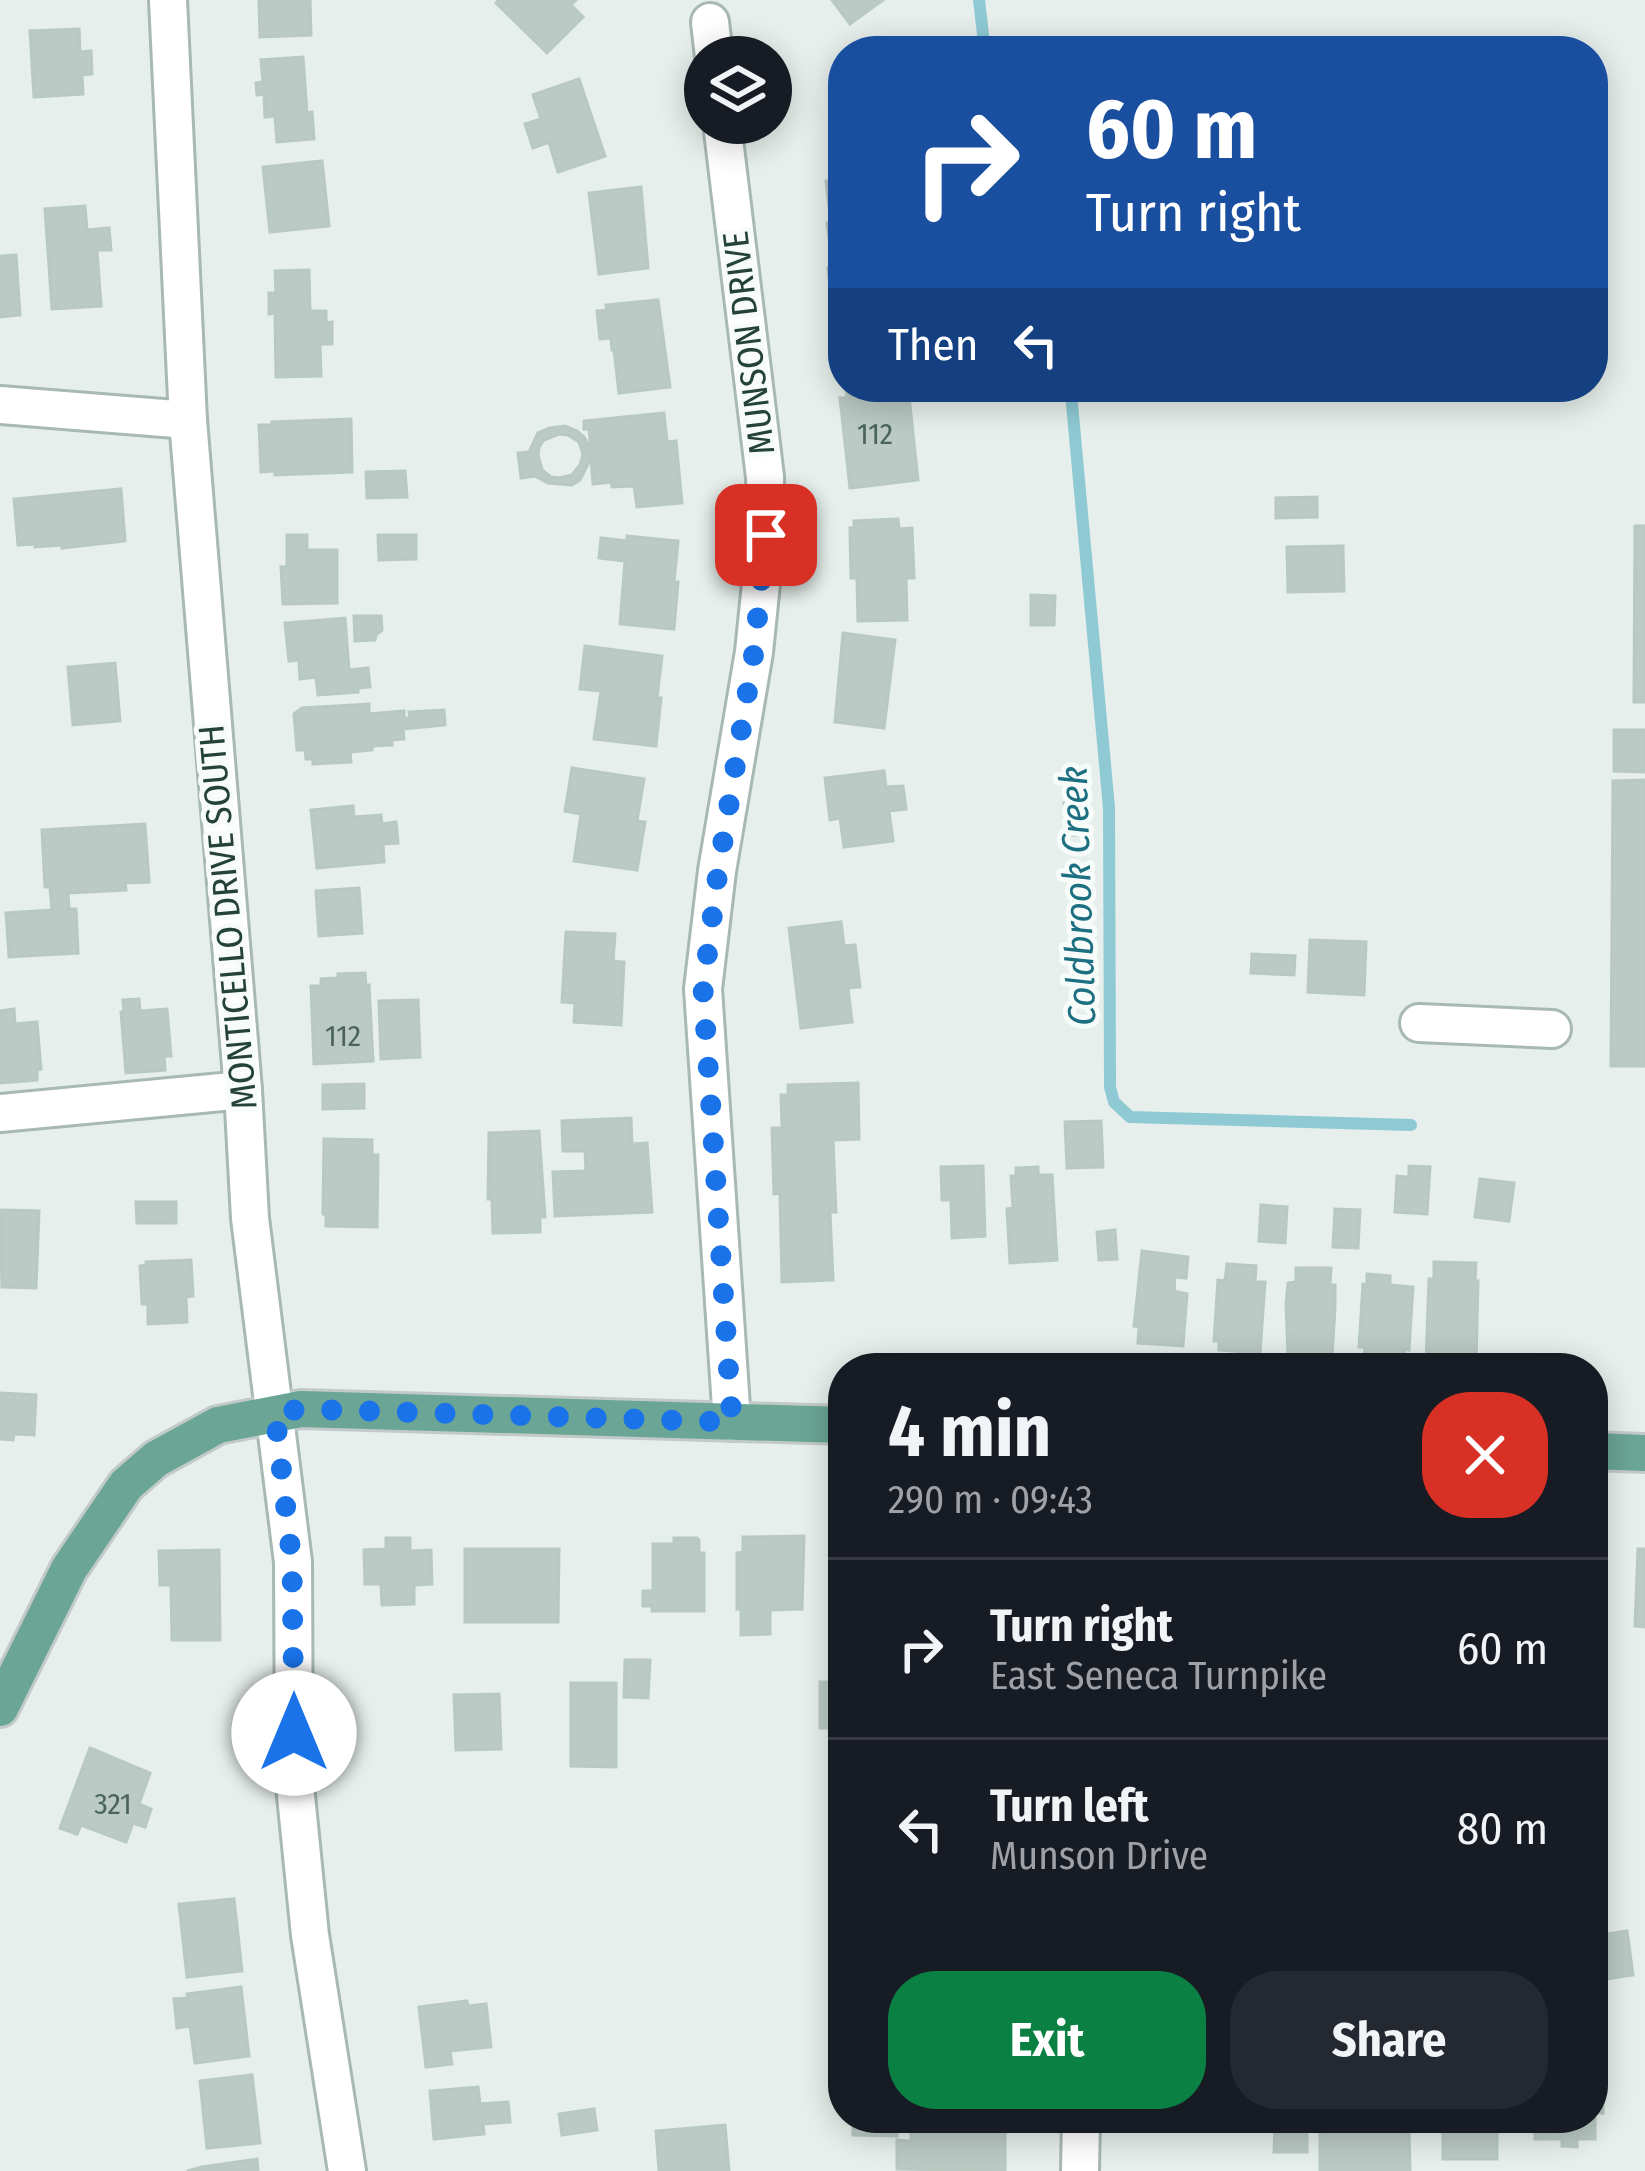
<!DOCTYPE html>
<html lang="en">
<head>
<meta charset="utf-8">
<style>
	body { margin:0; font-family:"Fira Sans Condensed",sans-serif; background:#242831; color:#f1f3f6; height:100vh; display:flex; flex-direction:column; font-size:45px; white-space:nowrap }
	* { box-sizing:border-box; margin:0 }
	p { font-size:39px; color:#9ea1a6 }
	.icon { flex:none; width:66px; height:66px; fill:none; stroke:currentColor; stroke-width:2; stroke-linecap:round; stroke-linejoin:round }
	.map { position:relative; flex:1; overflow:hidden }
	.panel { position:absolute; left:828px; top:1353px; width:780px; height:780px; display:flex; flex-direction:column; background:#171b24; border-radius:48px; box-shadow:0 6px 30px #0003 }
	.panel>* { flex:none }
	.banner { position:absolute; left:828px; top:36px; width:780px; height:366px; border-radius:48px; box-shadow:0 6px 30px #0003; background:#1a4fa0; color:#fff; overflow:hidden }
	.fabs { position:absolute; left:684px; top:36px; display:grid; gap:24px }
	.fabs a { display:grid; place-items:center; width:108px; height:108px; border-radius:50%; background:#171b24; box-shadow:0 6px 30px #0003; font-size:60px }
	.pin { position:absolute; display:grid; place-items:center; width:102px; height:102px; color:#fff; margin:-51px; border-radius:24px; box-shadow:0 6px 18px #0006 }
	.me { position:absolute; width:132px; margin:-66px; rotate:0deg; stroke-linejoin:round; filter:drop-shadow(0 0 9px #0008) }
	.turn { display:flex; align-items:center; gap:42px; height:252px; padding:0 60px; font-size:54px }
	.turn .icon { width:156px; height:156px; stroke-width:2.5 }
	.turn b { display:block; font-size:84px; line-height:102px }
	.then { display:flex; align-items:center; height:114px; padding:0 60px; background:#0003; gap:24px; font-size:45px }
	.round { display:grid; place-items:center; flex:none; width:126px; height:126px; border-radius:48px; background:#242831 }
	.headline { display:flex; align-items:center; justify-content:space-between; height:204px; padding:0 60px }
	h1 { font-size:72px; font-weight:700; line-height:90px }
	.cta { display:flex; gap:24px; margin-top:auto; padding:24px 60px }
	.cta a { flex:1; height:138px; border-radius:48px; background:#0b8043; color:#fff; font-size:48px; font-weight:700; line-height:138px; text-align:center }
	.cta a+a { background:#242831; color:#f1f3f6 }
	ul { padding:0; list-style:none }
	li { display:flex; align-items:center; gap:36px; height:180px; padding:0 60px; border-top:3px solid #363941 }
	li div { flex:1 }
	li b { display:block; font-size:45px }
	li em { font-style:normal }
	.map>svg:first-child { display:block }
</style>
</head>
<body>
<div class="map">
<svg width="1645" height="2171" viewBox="0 0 1645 2171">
	<rect width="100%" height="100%" fill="#e6efeb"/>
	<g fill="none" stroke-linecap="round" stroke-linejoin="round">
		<g stroke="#8ec9d4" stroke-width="12">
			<polyline points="979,0 985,51"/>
			<polyline points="1067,387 1071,393 1109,808 1110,1087 1114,1102 1130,1117 1411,1125"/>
		</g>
	</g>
	<g fill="#bbcac4" stroke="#b8c9c2" stroke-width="3" fill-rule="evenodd">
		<polygon points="259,0 310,0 311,35 260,37"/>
		<polygon points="499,0 576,0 571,5 583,17 547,53 496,3"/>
		<polygon points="832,0 883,0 850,24"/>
		<polygon points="79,29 80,52 91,51 92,74 82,75 83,94 34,97 30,31"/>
		<polygon points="303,57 307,113 312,112 314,139 277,142 275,116 265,117 264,94 257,95 256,83 263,82 261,60"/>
		<polygon points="579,79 605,156 558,172 549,142 533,148 525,124 541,119 533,95"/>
		<polygon points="322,161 329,226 270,232 263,167"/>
		<polygon points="843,179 843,311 833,313 828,268 833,267 827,223 831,223 826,181"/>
		<polygon points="641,187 648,268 599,274 589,193"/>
		<polygon points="85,206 87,230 109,228 111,250 97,250 101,306 52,309 45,209"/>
		<polygon points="16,255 20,315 0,317 0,256"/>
		<polygon points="309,270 310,311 326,311 326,323 332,322 332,344 320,344 321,376 276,377 275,313 269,314 269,293 276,293 275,271"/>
		<polygon points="658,300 670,387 619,393 614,350 612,350 611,338 600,339 597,311 607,310 606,305"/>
		<polygon points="846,387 908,387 918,480 850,488 840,398 847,398"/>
		<path d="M 664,413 L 667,442 L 676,441 L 682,503 L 637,507 L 634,486 L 612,487 L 611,482 L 593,484 L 591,458 L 580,480 L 572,485 L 548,483 L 535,476 L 521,478 L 518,453 L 529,452 L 538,433 L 550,428 L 565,426 L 577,431 L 584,437 L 591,449 L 589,429 L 584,429 L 584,421 ZM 559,434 L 568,435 L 579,442 L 583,454 L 580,465 L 572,475 L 559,478 L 551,477 L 542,470 L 538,455 L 539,447 L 544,440 Z"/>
		<polygon points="351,419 352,472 275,475 275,471 261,472 259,425 273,425 272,422"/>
		<polygon points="405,471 407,497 367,498 366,472"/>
		<polygon points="121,489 125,541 62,548 62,545 35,547 35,544 18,545 14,499"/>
		<polygon points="1317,497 1317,517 1276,518 1276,498"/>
		<polygon points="898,519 899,529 912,528 914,578 906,578 907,620 858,621 857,578 851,578 850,528 854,528 854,521"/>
		<polygon points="1635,526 1645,526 1645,702 1634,702"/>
		<polygon points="287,535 307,535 307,550 337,550 337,603 283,604 281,567 287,567"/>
		<polygon points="378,535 416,535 416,559 379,560"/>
		<polygon points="627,536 678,541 674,582 678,582 674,629 620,624 625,561 599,558 601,538 627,541"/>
		<polygon points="1343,546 1344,591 1288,592 1287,547"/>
		<polygon points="1031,595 1055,596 1054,625 1031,625"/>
		<polygon points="354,616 381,616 382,630 376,635 375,640 355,641"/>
		<polygon points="345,618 349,670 368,668 370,687 358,688 358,692 318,695 316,677 300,679 299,660 289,661 285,623"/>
		<polygon points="843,633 895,640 884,728 835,722"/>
		<polygon points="585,646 662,656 657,698 661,698 656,746 594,739 601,691 580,689"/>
		<polygon points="115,663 120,721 73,725 68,667"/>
		<polygon points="369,704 369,714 404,711 404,718 410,718 409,712 444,710 445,725 403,729 404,739 392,740 392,745 372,746 372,750 350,752 351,762 313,764 313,759 306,759 305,750 297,750 294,714 302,708"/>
		<polygon points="1614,730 1645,730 1645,772 1614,771"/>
		<polygon points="572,768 644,779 637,821 645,822 637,870 574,861 581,814 565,811"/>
		<polygon points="884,771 886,787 903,786 906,809 889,811 893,841 844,847 840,818 830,820 825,778"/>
		<polygon points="1645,780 1645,1066 1611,1066 1613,781"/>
		<polygon points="1064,803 1080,803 1081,835 1066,835"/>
		<polygon points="353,806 354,817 381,815 382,824 396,822 398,843 383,844 384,862 317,868 311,810"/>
		<polygon points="145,824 149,882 125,883 126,890 68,893 69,909 76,909 78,953 9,957 6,913 52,910 50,887 45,887 42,830"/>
		<polygon points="359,888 362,933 319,936 316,891"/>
		<polygon points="841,922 844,946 855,945 860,987 848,988 852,1022 801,1028 789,928"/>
		<polygon points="566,932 615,934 613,961 624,962 621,1025 574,1022 575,1003 562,1002"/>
		<polygon points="1310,940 1366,942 1364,995 1308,992"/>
		<polygon points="1252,954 1295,956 1294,975 1251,973"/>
		<polygon points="365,973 366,986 369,985 373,1061 314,1064 311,986 321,986 321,979 338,978 338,974"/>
		<polygon points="139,999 140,1011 167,1009 171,1056 164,1056 165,1070 126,1073 121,1012 124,1011 123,1000"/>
		<polygon points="418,1000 420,1057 381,1059 379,1001"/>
		<polygon points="14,1009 15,1024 37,1022 41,1069 37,1070 37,1080 0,1083 0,1011"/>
		<polygon points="858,1083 859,1139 833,1140 836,1212 830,1212 833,1280 782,1282 780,1193 774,1194 772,1128 782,1128 781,1095 788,1095 788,1085"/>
		<polygon points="364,1084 364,1108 323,1109 323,1085"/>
		<polygon points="631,1118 632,1144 647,1143 652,1212 555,1216 553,1172 586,1171 585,1151 563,1151 562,1121"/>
		<polygon points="1101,1121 1103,1167 1067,1168 1065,1122"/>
		<polygon points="539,1131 545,1217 540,1217 540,1232 493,1233 492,1199 488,1199 489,1133"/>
		<polygon points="324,1139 372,1140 372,1155 378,1155 377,1227 326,1226 326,1215 323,1214"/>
		<polygon points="983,1166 985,1236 952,1238 951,1200 942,1200 941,1167"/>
		<polygon points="1409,1166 1430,1167 1427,1214 1395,1212 1397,1176 1409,1177"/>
		<polygon points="1038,1167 1038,1175 1052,1175 1057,1260 1010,1263 1007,1209 1013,1208 1011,1176 1016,1176 1016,1168"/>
		<polygon points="1480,1179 1514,1183 1509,1221 1475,1217"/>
		<polygon points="136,1202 176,1202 176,1223 137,1223"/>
		<polygon points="1261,1205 1287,1207 1285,1243 1259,1241"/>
		<polygon points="1335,1209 1360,1210 1358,1248 1333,1247"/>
		<polygon points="0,1210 39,1211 36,1288 2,1287"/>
		<polygon points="1115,1230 1117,1259 1099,1260 1097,1232"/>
		<polygon points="1142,1251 1188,1257 1186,1278 1175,1277 1174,1291 1187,1294 1183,1346 1138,1343 1139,1327 1134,1326"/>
		<polygon points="191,1260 193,1296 186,1297 187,1322 148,1324 148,1304 142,1304 140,1266 146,1265 146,1262"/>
		<polygon points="1434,1262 1476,1263 1475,1281 1478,1281 1476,1365 1426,1363 1429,1279 1434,1279"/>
		<polygon points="1227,1264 1256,1266 1255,1282 1265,1282 1260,1353 1219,1350 1219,1341 1214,1341 1218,1280 1225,1281"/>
		<polygon points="1296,1268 1331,1268 1330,1285 1335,1285 1335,1307 1332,1357 1288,1355 1286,1305 1288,1283 1296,1282"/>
		<polygon points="1367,1274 1390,1276 1390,1285 1413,1287 1409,1350 1405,1349 1404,1362 1364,1360 1365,1347 1359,1347 1363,1284 1367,1285"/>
		<polygon points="0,1393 36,1395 34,1435 14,1434 13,1440 0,1439"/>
		<polygon points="804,1536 802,1609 770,1610 770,1634 741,1635 741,1609 737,1609 737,1553 743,1552 743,1537"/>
		<polygon points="386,1538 410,1538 410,1551 431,1550 432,1584 414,1585 414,1604 382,1605 381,1584 365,1584 364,1550 386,1549"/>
		<polygon points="674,1538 697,1538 699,1540 699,1553 704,1553 704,1611 652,1611 652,1606 643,1606 643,1591 653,1591 653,1544 674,1544"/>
		<polygon points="465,1549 559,1549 558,1622 465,1622"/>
		<polygon points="1638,1549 1645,1549 1645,1627 1635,1626"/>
		<polygon points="219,1550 220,1640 172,1640 171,1585 160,1585 159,1551"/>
		<polygon points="625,1660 650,1660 648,1698 624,1697"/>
		<rect x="820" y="1682" width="23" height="46"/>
		<polygon points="571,1683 616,1683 616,1767 571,1766"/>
		<polygon points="499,1694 501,1749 456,1750 454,1695"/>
		<polygon points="90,1748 150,1773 139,1804 151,1809 145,1827 133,1823 126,1842 81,1825 77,1834 60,1828"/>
		<polygon points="234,1899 242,1971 187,1977 179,1904"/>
		<polygon points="1627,1931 1633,1975 1593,1981 1593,1936"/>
		<polygon points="241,1987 249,2056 195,2063 190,2026 177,2028 174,1999 188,1998 187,1994"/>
		<polygon points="467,2001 468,2006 486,2004 491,2047 450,2051 452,2064 426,2067 419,2007"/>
		<polygon points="1593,2073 1603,2073 1603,2113 1595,2113 1595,2139 1577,2139 1577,2147 1562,2146 1562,2139 1535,2139 1535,2118 1593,2118"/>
		<polygon points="252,2075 260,2143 207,2148 200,2081"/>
		<polygon points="478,2087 480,2104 508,2102 510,2122 483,2124 484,2134 434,2139 430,2091"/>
		<polygon points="594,2109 597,2130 562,2135 559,2114"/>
		<polygon points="853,2118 897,2118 897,2136 853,2135"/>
		<rect x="1443" y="2118" width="54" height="41"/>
		<polygon points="725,2125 729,2171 659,2171 656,2131"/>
		<polygon points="1275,2127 1307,2127 1307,2152 1274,2152"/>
		<polygon points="1409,2129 1410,2171 1320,2171 1320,2130"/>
		<polygon points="911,2130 1005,2131 1005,2171 897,2169 897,2140 911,2141"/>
		<polygon points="257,2159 258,2171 187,2171 202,2167"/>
	</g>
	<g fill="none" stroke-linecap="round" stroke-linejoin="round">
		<g stroke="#a8b8b2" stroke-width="42">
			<g id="minor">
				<polyline points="168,0 188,420 243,1090 250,1218 293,1562 294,1776 310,1935 347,2171"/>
				<polyline points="710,22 714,57"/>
				<polyline points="722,123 765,477 766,535 754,652 717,871 703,989 732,1422"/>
				<polyline points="0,405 188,420"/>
				<polyline points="1419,1023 1552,1029"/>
				<polyline points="0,1113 243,1090"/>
				<polyline points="1080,2171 1081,2118"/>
			</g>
		</g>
		<g stroke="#c2cac8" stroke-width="42">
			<g id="major">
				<polyline points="1593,1451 1645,1453"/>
				<polyline points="0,1708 69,1569 126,1485 156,1459 218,1425 301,1409 843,1425"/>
			</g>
		</g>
		<use href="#minor" stroke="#fff" stroke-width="36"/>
		<use href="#major" stroke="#6aa596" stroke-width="36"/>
	</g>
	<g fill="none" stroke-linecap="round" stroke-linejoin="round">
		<polyline stroke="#1a73e8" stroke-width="21" stroke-dasharray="0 37.8" points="294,1733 292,1562 275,1413 301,1409 732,1422 703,989 718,872 754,652 766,535"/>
	</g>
	<g text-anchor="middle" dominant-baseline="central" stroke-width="10" stroke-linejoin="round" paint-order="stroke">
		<g font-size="30" fill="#4a645c">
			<text x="875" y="434">112</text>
			<text x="343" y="1036">112</text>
			<text x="113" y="1804">321</text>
		</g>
		<g font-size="36" fill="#24423a" stroke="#f7fbf9">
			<text transform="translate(749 343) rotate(-97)">MUNSON DRIVE</text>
			<text transform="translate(228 917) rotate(-95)">MONTICELLO DRIVE SOUTH</text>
		</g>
		<g font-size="39" font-style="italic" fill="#1c6f80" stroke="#f7fbf9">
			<text transform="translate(1078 896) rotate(-92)">Coldbrook Creek</text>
		</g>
	</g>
</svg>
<div class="fabs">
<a><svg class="icon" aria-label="layers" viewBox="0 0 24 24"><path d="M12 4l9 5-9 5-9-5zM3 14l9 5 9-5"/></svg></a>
</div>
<div class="pin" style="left:766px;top:535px;background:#d93025"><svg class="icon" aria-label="arrive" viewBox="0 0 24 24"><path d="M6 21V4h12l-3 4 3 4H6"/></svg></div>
<svg class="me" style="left:294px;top:1733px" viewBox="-20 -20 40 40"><circle r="19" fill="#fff"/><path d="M0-13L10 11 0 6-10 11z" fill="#1a73e8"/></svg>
<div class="banner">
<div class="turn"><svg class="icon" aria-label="right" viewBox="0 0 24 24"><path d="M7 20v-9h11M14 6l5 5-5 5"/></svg><div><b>60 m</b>Turn right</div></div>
<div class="then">Then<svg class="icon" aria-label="left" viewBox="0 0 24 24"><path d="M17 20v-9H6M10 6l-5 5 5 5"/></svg></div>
</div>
<section class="panel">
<div class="headline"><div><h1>4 min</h1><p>290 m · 09:43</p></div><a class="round" style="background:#d93025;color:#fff"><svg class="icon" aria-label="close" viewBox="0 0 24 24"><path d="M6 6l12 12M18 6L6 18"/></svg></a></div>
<ul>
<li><svg class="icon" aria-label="right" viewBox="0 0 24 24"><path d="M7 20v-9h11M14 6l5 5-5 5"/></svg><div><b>Turn right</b><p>East Seneca Turnpike</p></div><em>60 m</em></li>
<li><svg class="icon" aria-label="left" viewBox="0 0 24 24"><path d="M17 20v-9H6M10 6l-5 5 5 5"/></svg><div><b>Turn left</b><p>Munson Drive</p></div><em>80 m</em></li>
</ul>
<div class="cta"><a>Exit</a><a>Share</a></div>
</section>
</div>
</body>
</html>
